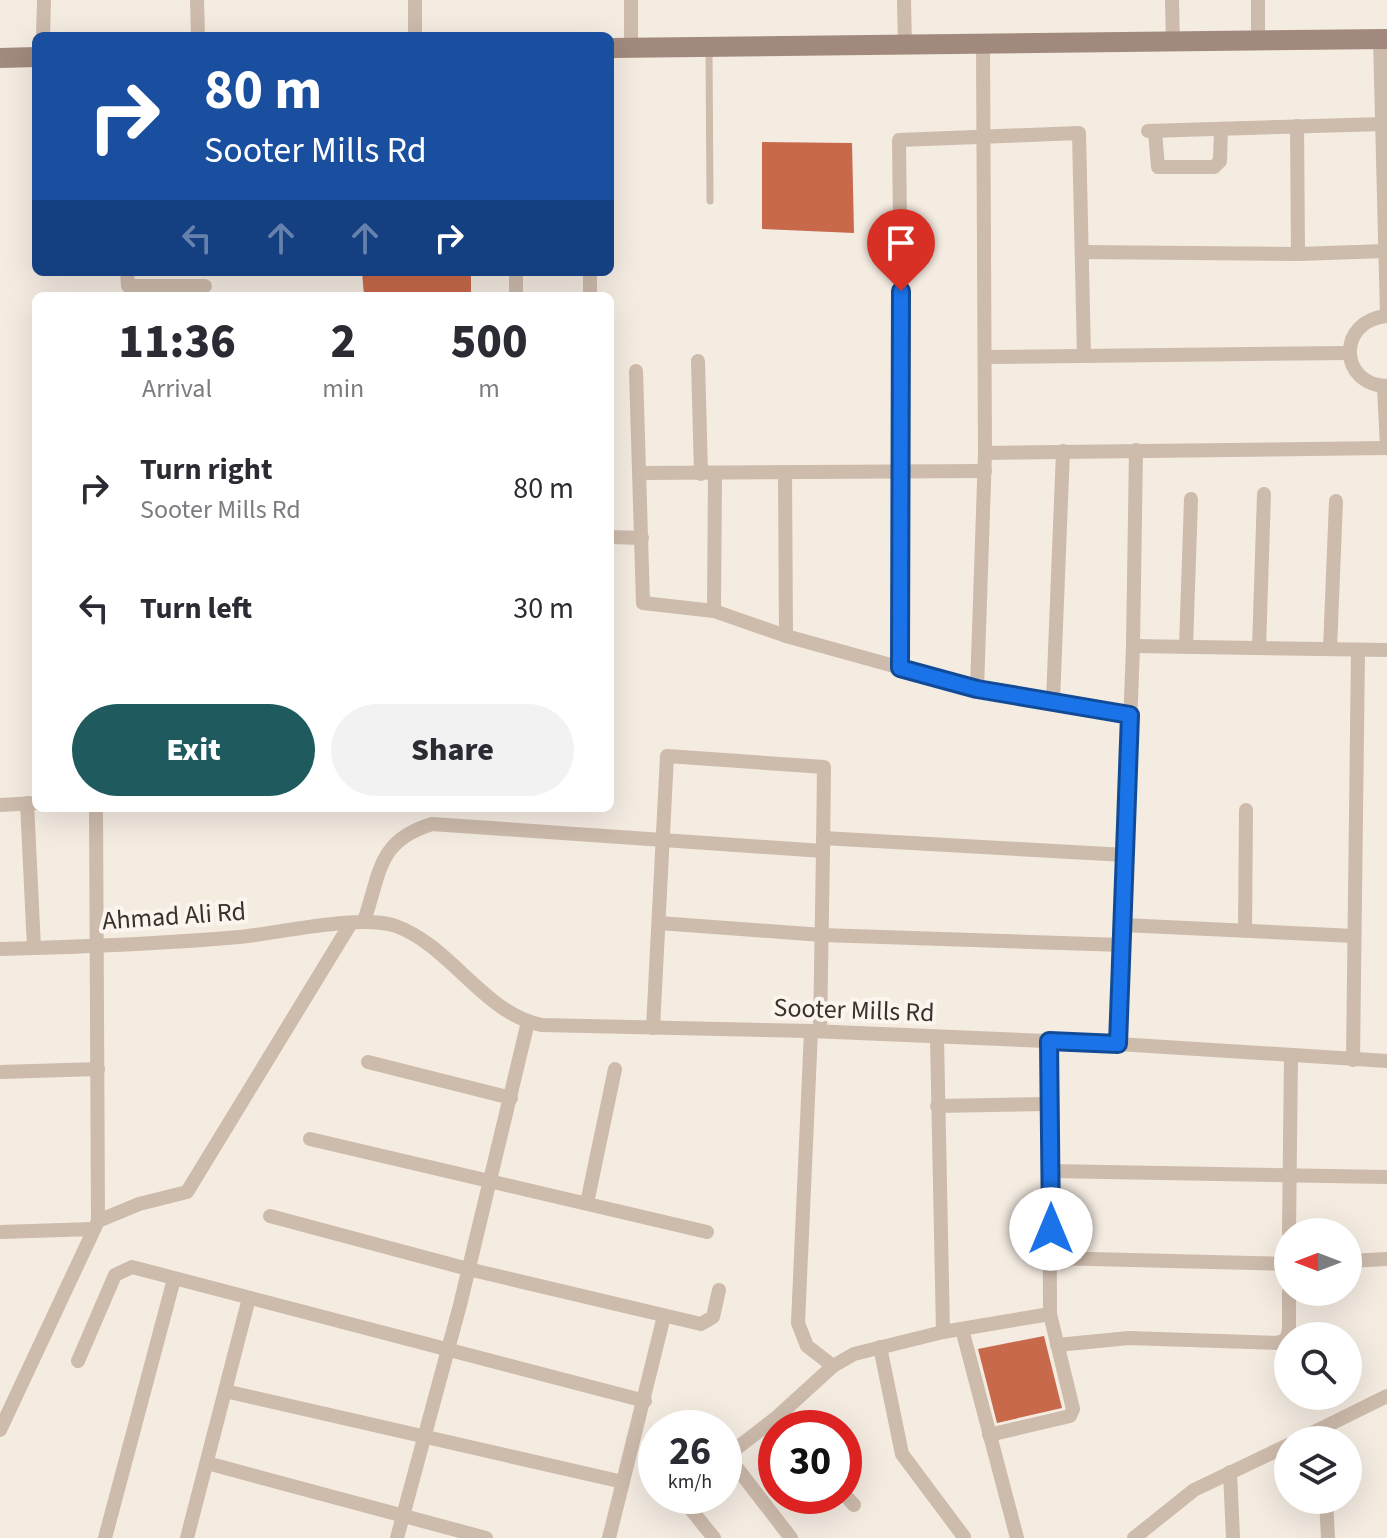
<!DOCTYPE html>
<html lang="en">
<head>
<meta charset="utf-8">
<style>
	body { margin:0; font-family:"Source Sans 3",sans-serif; background:#f2f2f3; color:#2b2b33; height:100vh; display:flex; flex-direction:column; font-size:30px; white-space:nowrap }
	* { box-sizing:border-box; margin:0 }
	p { font-size:26px; color:#7c7c81 }
	.icon { flex:none; width:44px; height:44px; fill:none; stroke:currentColor; stroke-width:2; stroke-linecap:round; stroke-linejoin:round }
	.map { position:relative; flex:1; overflow:hidden }
	.details { position:absolute; left:32px; top:292px; width:582px; height:520px; display:flex; flex-direction:column; background:#fff; border-radius:12px; box-shadow:0 8px 32px #0002 }
	.details>* { flex:none }
	.top-card { position:absolute; left:32px; top:32px; width:582px; height:244px; border-radius:12px; box-shadow:0 8px 32px #0002; background:#1a4fa0; color:#fff; overflow:hidden }
	.needle { width:52px; rotate:270deg }
	.controls { position:absolute; left:1274px; top:1218px; display:grid; gap:16px }
	.controls a { display:grid; place-items:center; width:88px; height:88px; border-radius:50%; background:#fff; box-shadow:0 8px 32px #0002; font-size:40px }
	.speed { position:absolute; left:638px; top:1410px; display:flex; gap:16px; font-size:40px; font-weight:700; text-align:center }
	.speed>* { display:grid; place-content:center; width:104px; height:104px; border-radius:50%; background:#fff; box-shadow:0 8px 32px #0002; line-height:1 }
	.speed small { font-size:20px; font-weight:400 }
	.speed .limit { border:12px solid #d22; background:#fff; color:#111 }
	.pin { position:absolute; display:grid; place-items:center; width:68px; height:68px; color:#fff; margin:-82px -34px; border-radius:50% 50% 50% 0; rotate:-45deg; box-shadow:0 0 8px #0007 }
	.pin .icon { rotate:45deg }
	.me { position:absolute; width:88px; margin:-44px; rotate:0deg; stroke-linejoin:round; filter:drop-shadow(0 0 6px #0008) }
	.turn { display:flex; align-items:center; gap:28px; height:168px; padding:0 40px; font-size:36px }
	.turn .icon { width:104px; height:104px; stroke-width:2.5 }
	.turn b { display:block; font-size:56px; line-height:68px }
	.lanes { display:flex; align-items:center; height:76px; padding:0 40px; background:#0003; justify-content:center; gap:40px; direction:ltr }
	.lanes .off { opacity:.35 }
	.eta { display:flex; justify-content:space-evenly; align-items:center; height:136px; text-align:center }
	.eta b { font-size:48px; font-weight:800; line-height:56px }
	.action { display:flex; gap:16px; margin-top:auto; padding:16px 40px }
	.action a { flex:1; height:92px; border-radius:48px; background:#1f5a5e; color:#fff; font-size:32px; font-weight:800; line-height:92px; text-align:center }
	.action a+a { background:#f2f2f3; color:#2b2b33 }
	ul { padding:0; list-style:none }
	li { display:flex; align-items:center; gap:24px; height:120px; padding:0 40px }
	li div { flex:1 }
	li b { display:block; font-size:30px }
	li em { font-style:normal }
	.map>svg:first-child { display:block }
</style>
</head>
<body>
<div class="map">
<svg width="1387" height="1538" viewBox="0 0 1387 1538">
	<rect width="100%" height="100%" fill="#f4ebe1"/>
	<g fill="#c8694b">
		<polygon points="762,142 852,143 854,233 762,229"/>
		<polygon points="362,272 471,272 471,296 364,295"/>
		<polygon points="1044,1336 1062,1408 997,1423 978,1349"/>
	</g>
	<g fill="none" stroke-linecap="round" stroke-linejoin="round">
		<polyline stroke="#cdbbac" stroke-width="7" points="709,50 710,201"/>
		<g stroke="#cdbbac" stroke-width="14">
			<polyline points="197,0 198,36"/>
			<polyline points="415,0 415,36"/>
			<polyline points="631,0 631,48"/>
			<polyline points="904,0 905,47"/>
			<polyline points="1172,0 1173,44"/>
			<polyline points="1258,0 1258,42"/>
			<polyline points="43,36 44,0"/>
			<polyline points="1380,39 1387,316"/>
			<polyline points="983,46 985,453"/>
			<polyline points="1297,126 1298,254"/>
			<polyline points="1148,131 1383,124"/>
			<polyline points="1155,132 1158,167 1214,167 1220,161 1221,129"/>
			<polyline points="1082,252 1298,254 1386,251"/>
			<polyline points="127,272 128,286 205,286"/>
			<polyline points="590,272 590,296"/>
			<polyline points="516,296 516,272"/>
			<path d="M 1387,316 C 1337,320 1338,385 1387,386"/>
			<polyline points="987,357 1349,353"/>
			<polyline points="698,361 701,474"/>
			<polyline points="636,371 643,603 714,611 786,636 977,689 1130,715"/>
			<polyline points="1384,387 1387,448"/>
			<polyline points="640,473 985,471"/>
			<polyline points="785,474 786,636"/>
			<polyline points="610,537 642,538"/>
			<polyline points="714,611 715,474"/>
			<polyline points="1133,646 1387,650"/>
			<polyline points="1186,647 1191,499"/>
			<polyline points="1259,648 1264,494"/>
			<polyline points="1330,649 1336,501"/>
			<polyline points="900,668 903,473 899,140 1079,133 1084,356"/>
			<polyline points="977,689 985,453 1386,448"/>
			<polyline points="1053,701 1063,451"/>
			<polyline points="27,803 34,948"/>
			<polyline points="0,805 36,803"/>
			<polyline points="96,808 98,1221"/>
			<polyline points="823,838 1125,855"/>
			<path d="M 364,921 C 381,872 377,841 432,824 L 823,851 L 820,1031"/>
			<polyline points="659,923 822,935 1122,945"/>
			<polyline points="1123,925 1354,936"/>
			<polyline points="1245,930 1246,810"/>
			<path d="M 0,949 C 79,947 160,944 239,937 C 279,933 361,914 396,926 C 451,946 484,1014 542,1025 L 811,1031 L 1118,1044 L 1387,1061"/>
			<polyline points="653,1028 667,756 824,767 823,851"/>
			<polyline points="811,1031 798,1323 807,1346 833,1366"/>
			<polyline points="937,1038 943,1332"/>
			<polyline points="1118,1044 1133,646 1136,450"/>
			<polyline points="1353,1060 1358,650"/>
			<polyline points="368,1062 511,1098"/>
			<polyline points="0,1072 98,1069"/>
			<polyline points="937,1106 1050,1104"/>
			<polyline points="310,1139 707,1232"/>
			<polyline points="1051,1171 1387,1177"/>
			<polyline points="587,1203 615,1069"/>
			<polyline points="270,1216 468,1269 701,1324 713,1317 719,1290"/>
			<polyline points="0,1232 94,1229"/>
			<polyline points="1289,1232 1291,1055"/>
			<polyline points="1051,1258 1288,1264"/>
			<polyline points="1348,1261 1387,1259"/>
			<polyline points="962,1329 1017,1538"/>
			<polyline points="1057,1345 1129,1338 1277,1343 1286,1340 1289,1330 1289,1292"/>
			<polyline points="880,1347 902,1454 964,1537"/>
			<polyline points="78,1361 115,1275 132,1267 645,1401"/>
			<polyline points="225,1391 623,1482"/>
			<polyline points="0,1430 98,1221 139,1204 187,1192 351,923"/>
			<polyline points="989,1435 1070,1416 1073,1409 1050,1314"/>
			<polyline points="1298,1440 1387,1396"/>
			<polyline points="727,1455 791,1538"/>
			<polyline points="724,1458 777,1417 833,1366 854,1354 943,1332 1050,1314 1049,1041"/>
			<polyline points="207,1463 486,1538"/>
			<polyline points="1230,1472 1233,1538"/>
			<polyline points="844,1494 854,1505"/>
			<polyline points="680,1496 714,1538"/>
			<polyline points="1326,1500 1328,1538"/>
			<polyline points="105,1538 174,1279"/>
			<polyline points="187,1538 249,1298"/>
			<polyline points="397,1538 460,1305 528,1022"/>
			<polyline points="609,1538 664,1316"/>
			<polyline points="1134,1538 1194,1490 1288,1445"/>
		</g>
		<g stroke="#a18a7d" stroke-width="20">
			<polyline points="610,48 1387,39"/>
			<polyline points="0,58 36,57"/>
		</g>
	</g>
	<g fill="none" stroke-linecap="round" stroke-linejoin="round">
		<g stroke="#114b97" stroke-width="20">
			<polyline id="route" points="901,291 900,668 977,689 1130,715 1118,1044 1049,1041 1051,1229"/>
		</g>
		<use href="#route" stroke="#1a73e8" stroke-width="14"/>
	</g>
	<g text-anchor="middle" dominant-baseline="central" stroke-width="8" stroke-linejoin="round" paint-order="stroke">
		<g font-size="26" fill="#3b302b" stroke="#fbf5ee">
			<text transform="translate(174 916) rotate(-4)">Ahmad Ali Rd</text>
			<text transform="translate(854 1010) rotate(2)">Sooter Mills Rd</text>
		</g>
	</g>
</svg>
<div class="controls">
<a><svg class="needle" viewBox="-14 -14 28 28"><path d="M0-13l5 13h-10z" fill="#e53935"/><path d="M0 13l5-13h-10z" fill="#7c7c81"/></svg></a>
<a><svg class="icon" aria-label="search" viewBox="0 0 24 24"><circle cx="10" cy="10" r="6"/><path d="M15 15l6 6"/></svg></a>
<a><svg class="icon" aria-label="layers" viewBox="0 0 24 24"><path d="M12 4l9 5-9 5-9-5zM3 14l9 5 9-5"/></svg></a>
</div>
<div class="speed"><div>26<small>km/h</small></div><div class="limit">30</div></div>
<div class="pin" style="left:901px;top:291px;background:#d93025"><svg class="icon" aria-label="arrive" viewBox="0 0 24 24"><path d="M6 21V4h12l-3 4 3 4H6"/></svg></div>
<svg class="me" style="left:1051px;top:1229px" viewBox="-20 -20 40 40"><circle r="19" fill="#fff"/><path d="M0-13L10 11 0 6-10 11z" fill="#1a73e8"/></svg>
<div class="top-card">
<div class="turn"><svg class="icon" aria-label="right" viewBox="0 0 24 24"><path d="M7 20v-9h11M14 6l5 5-5 5"/></svg><div><b>80 m</b>Sooter Mills Rd</div></div>
<div class="lanes"><svg class="icon off" aria-label="left" viewBox="0 0 24 24"><path d="M17 20v-9H6M10 6l-5 5 5 5"/></svg><svg class="icon off" aria-label="ahead" viewBox="0 0 24 24"><path d="M12 20V5M6 11l6-6 6 6"/></svg><svg class="icon off" aria-label="ahead" viewBox="0 0 24 24"><path d="M12 20V5M6 11l6-6 6 6"/></svg><svg class="icon" aria-label="right" viewBox="0 0 24 24"><path d="M7 20v-9h11M14 6l5 5-5 5"/></svg></div>
</div>
<section class="details">
<div class="eta">
<div><b>11:36</b><p>Arrival</p></div>
<div><b>2</b><p>min</p></div>
<div><b>500</b><p>m</p></div>
</div>
<ul>
<li><svg class="icon" aria-label="right" viewBox="0 0 24 24"><path d="M7 20v-9h11M14 6l5 5-5 5"/></svg><div><b>Turn right</b><p>Sooter Mills Rd</p></div><em>80 m</em></li>
<li><svg class="icon" aria-label="left" viewBox="0 0 24 24"><path d="M17 20v-9H6M10 6l-5 5 5 5"/></svg><div><b>Turn left</b></div><em>30 m</em></li>
</ul>
<div class="action"><a>Exit</a><a>Share</a></div>
</section>
</div>
</body>
</html>
